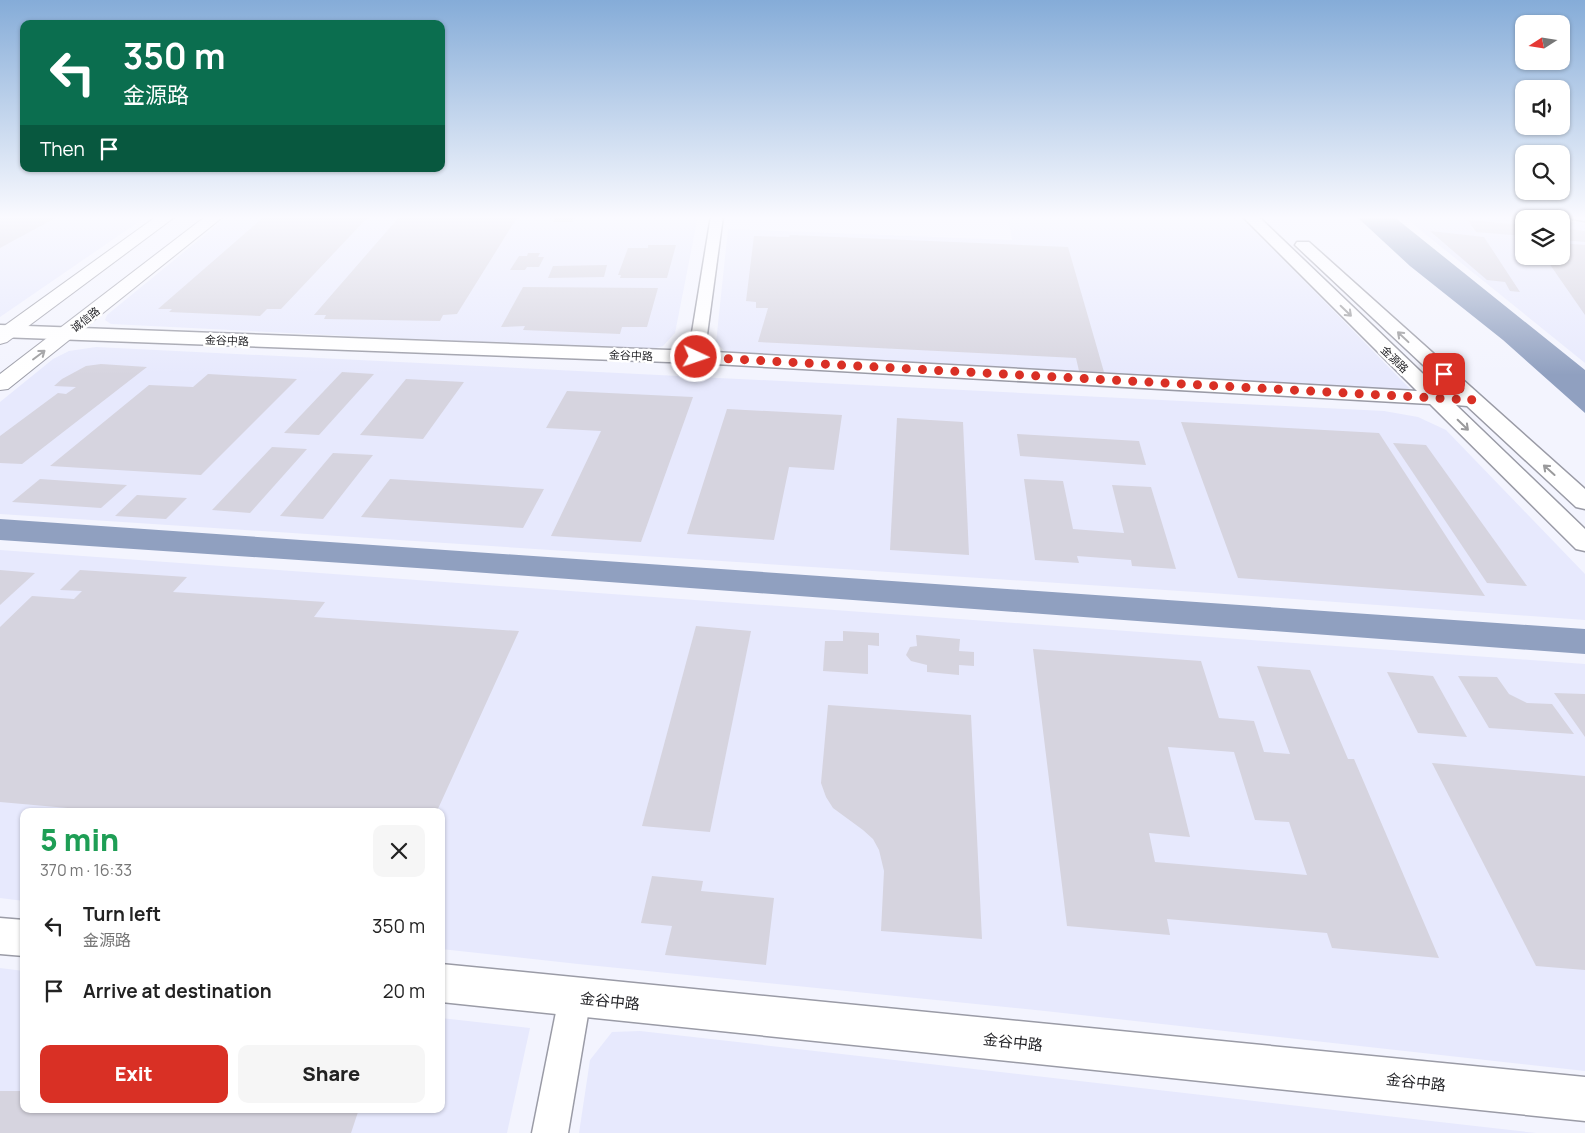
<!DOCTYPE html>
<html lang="en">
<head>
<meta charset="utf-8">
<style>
	body { margin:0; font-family:Manrope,"Noto Sans SC",sans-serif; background:#f6f6f6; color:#222; height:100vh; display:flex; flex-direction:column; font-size:19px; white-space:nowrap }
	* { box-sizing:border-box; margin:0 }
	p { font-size:16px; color:#767676 }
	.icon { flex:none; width:28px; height:28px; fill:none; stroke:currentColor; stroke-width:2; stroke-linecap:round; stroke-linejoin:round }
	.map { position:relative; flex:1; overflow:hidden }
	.sheet { position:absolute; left:20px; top:808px; width:425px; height:305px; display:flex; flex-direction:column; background:#fff; border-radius:10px; box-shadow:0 1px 4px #0004 }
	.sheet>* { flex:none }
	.banner { position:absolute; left:20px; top:20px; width:425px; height:152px; border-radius:10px; box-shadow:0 1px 4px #0004; background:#0b6e4f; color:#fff; overflow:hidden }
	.needle { width:32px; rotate:258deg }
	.controls { position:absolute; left:1515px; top:15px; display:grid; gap:10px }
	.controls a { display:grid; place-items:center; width:55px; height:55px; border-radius:10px; background:#fff; box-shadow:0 1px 4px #0004; font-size:25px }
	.pin { position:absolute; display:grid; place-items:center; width:42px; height:42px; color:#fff; margin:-21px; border-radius:10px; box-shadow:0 2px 8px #0006 }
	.me { position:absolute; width:55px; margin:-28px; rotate:93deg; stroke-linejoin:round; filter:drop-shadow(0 0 4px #0008) }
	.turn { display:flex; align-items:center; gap:18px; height:105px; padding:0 20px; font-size:22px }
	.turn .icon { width:65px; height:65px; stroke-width:2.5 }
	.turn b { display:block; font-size:35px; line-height:42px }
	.then { display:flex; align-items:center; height:48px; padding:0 20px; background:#0003; gap:10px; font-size:19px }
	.round { display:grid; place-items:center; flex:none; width:52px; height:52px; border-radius:10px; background:#f6f6f6 }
	.head { display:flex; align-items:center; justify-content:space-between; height:85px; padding:0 20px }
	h1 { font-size:30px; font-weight:800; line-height:38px; color:#1e9e55 }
	.cta { display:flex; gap:10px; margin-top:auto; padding:10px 20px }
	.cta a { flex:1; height:58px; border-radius:10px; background:#d93025; color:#fff; font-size:20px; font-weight:800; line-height:58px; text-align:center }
	.cta a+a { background:#f6f6f6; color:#222 }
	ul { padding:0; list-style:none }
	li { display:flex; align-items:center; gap:15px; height:65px; padding:0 20px }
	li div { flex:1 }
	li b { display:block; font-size:19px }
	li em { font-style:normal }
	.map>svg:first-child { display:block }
</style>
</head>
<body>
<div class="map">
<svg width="1585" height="1133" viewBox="0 0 1585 1133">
	<rect width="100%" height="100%" fill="#f3f4fe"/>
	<g fill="#e7e9fd">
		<polygon points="0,216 147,216 0,317"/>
		<polygon points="228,216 698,216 675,333 663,346 645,351 111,324 105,320 107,315"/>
		<polygon points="1008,216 1241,216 1413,392 747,356 726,352 716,343 728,229 1012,240"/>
		<polygon points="1403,216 1512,216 1536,219 1524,219 1524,256 1561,256 1561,221 1585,224 1585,363"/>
		<polygon points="96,347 1384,411 1418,417 1446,430 1585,574 1585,620 1211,593 0,514 0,402 53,359 69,351"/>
		<polygon points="0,550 1585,664 1585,1071 1045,1011 578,964 441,949 441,811 24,811 24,901 0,898"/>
		<polygon points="0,968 24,971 24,1109 441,1109 441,1018 530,1028 507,1133 0,1133"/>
		<polygon points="640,1031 1536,1133 579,1133 590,1060 612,1032"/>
	</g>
	<g fill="#90a0c0">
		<polygon points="1356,216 1393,216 1585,370 1585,413 1503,340 1410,266"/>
		<polygon points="0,519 1585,629 1585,654 432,569 0,540"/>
	</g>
	<g fill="#d6d4df" fill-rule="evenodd">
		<polygon points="0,216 59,216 0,248"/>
		<polygon points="265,216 369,216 281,309 267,309 260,316 169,312 172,309 158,309"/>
		<polygon points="400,216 518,216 457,314 443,315 440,321 324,319 326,315 314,315"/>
		<polygon points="556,216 575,216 572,222 553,222"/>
		<polygon points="1468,220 1524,225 1524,236 1476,232"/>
		<polygon points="1561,228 1585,231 1585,242 1561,240"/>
		<polygon points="1430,231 1484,237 1520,292 1510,291 1505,282 1487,280"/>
		<polygon points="790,235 1068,247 1104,372 1079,371 1076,358 758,342 768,308 756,308 756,302 746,301 754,236 789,237"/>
		<polygon points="1561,243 1585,245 1585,315 1544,256 1561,256"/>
		<polygon points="648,245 676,245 667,278 620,278 621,275 618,275 628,248 648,248"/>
		<polygon points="528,253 540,253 538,257 544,257 539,267 527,267 525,270 510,270 519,256 527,256"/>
		<polygon points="607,265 604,277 548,278 553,266"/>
		<polygon points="523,287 658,288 647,327 622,327 620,334 523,330 525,326 501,327"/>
		<polygon points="101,364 147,367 22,464 0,463 0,436 58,393 66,394 76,387 54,386 62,379 86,366"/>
		<polygon points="342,372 374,374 319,435 284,433"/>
		<polygon points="208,374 297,379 201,475 50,466 149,385 193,387"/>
		<polygon points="406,379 464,382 423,439 360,435"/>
		<polygon points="567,391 693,397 641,542 551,536 601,431 546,428"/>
		<polygon points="727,409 842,415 834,470 789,467 774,540 687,534"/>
		<polygon points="897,418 963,422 969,555 890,550"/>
		<polygon points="1181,422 1379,433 1485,596 1238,578"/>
		<polygon points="1017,434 1139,441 1146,465 1020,456"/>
		<polygon points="1393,443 1426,445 1527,586 1487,583"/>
		<polygon points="272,447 307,449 250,513 212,510"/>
		<polygon points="333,453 373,455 323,519 280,516"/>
		<polygon points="40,479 127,485 101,508 12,502"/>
		<polygon points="390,479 544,489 523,528 361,517"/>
		<polygon points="1024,479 1063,481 1073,529 1124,533 1112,485 1151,487 1176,569 1132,566 1131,560 1077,556 1079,563 1035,560"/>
		<polygon points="137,495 187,498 166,519 115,516"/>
		<polygon points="0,570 35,573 0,605"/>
		<polygon points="80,570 187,577 173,592 325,602 314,617 519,631 437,811 101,811 0,802 0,627 32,596 74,599 82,591 60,590"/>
		<polygon points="696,626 751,631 710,832 642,826"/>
		<polygon points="843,631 879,633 879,646 868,645 868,674 823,671 825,641 843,641"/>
		<polygon points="916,635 960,639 959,651 974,652 974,666 959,665 959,675 927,672 927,665 911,661 906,655 910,647 917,646"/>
		<path d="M 1033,649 L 1201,661 L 1219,718 L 1254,721 L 1264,752 L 1290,754 L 1257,666 L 1310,670 L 1348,759 L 1354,759 L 1439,958 L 1332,948 L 1327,933 L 1167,919 L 1170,935 L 1067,926 ZM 1168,747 L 1234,752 L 1255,820 L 1289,822 L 1307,875 L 1155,862 L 1149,833 L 1190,837 Z"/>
		<polygon points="1387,672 1433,676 1467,737 1418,733"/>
		<polygon points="1458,676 1497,677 1509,694 1527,703 1552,704 1574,734 1489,728"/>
		<polygon points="1554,693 1585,694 1585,737"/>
		<polygon points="828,705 971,715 982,939 881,931 884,871 879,850 873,839 863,830 833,808 826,797 821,783"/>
		<polygon points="1432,763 1585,776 1585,970 1536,966"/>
		<polygon points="652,876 703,881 701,891 774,898 766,965 665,955 672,926 641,923"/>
		<polygon points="0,1091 24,1091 24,1109 359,1109 351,1133 0,1133"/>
	</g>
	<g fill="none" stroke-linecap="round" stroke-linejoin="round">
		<g stroke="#9a9ba6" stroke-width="3">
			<g id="minor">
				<polygon points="711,216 723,216 704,357 702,360 690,360 688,357"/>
				<polygon points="575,981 587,986 591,997 568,1133 532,1133 559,997 563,986"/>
			</g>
		</g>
		<g stroke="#9a9ba6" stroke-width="3">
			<g id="tertiary">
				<polygon points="1242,216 1258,216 1442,392 1453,393 1295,245 1297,242 1309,242 1585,489 1585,509 1576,507 1467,406 1456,405 1585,529 1585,551 1576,549 1430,404 696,363 0,337 0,325 696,351 1417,391"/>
				<polygon points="1570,216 1585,216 1585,221 1572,219"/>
				<polygon points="0,918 24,920 24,956 0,954"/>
				<polygon points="441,964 1585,1077 1585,1121 441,1002"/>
			</g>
		</g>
		<g stroke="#9a9ba6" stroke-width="2">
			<g id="secondary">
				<polygon points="157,216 176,216 7,342 0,344 0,329"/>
				<polygon points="206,216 224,216 8,389 0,390 0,374"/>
			</g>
		</g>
		<use href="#minor" fill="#fff" fill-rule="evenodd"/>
		<use href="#tertiary" fill="#fff" fill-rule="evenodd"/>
		<use href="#secondary" fill="#fff" fill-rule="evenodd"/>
	</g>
	<defs><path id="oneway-shaft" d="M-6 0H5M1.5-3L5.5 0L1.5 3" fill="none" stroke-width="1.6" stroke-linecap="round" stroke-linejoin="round" transform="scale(1.25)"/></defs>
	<g stroke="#9a9a9c">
		<use href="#oneway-shaft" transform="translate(1346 311) rotate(44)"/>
		<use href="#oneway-shaft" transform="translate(1403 337) rotate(-137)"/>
		<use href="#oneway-shaft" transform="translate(39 355) rotate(-37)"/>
		<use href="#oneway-shaft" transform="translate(1463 425) rotate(44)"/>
		<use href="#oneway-shaft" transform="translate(1549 470) rotate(-138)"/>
	</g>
	<linearGradient id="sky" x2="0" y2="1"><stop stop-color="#85acd8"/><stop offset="0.58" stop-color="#fafaff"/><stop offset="1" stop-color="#fafaff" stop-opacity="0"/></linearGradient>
	<rect width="1585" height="375" fill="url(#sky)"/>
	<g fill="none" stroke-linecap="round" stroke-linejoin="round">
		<polyline stroke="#d93025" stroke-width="9" stroke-dasharray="0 16.2" points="696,357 1472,400 1444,374"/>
	</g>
	<g text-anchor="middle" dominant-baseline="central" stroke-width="5" stroke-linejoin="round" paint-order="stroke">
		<g font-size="11" fill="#1e1e22" stroke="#fff">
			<text transform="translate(85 319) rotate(-38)">诚信路</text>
			<text transform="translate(227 340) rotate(2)">金谷中路</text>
			<text transform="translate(631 355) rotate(2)">金谷中路</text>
			<text transform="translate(1395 359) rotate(44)">金源路</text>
		</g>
		<g font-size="15" fill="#1e1e22" stroke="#fff">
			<text transform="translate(610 1001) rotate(6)">金谷中路</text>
			<text transform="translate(1013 1042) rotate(6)">金谷中路</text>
			<text transform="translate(1416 1082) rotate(6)">金谷中路</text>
		</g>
	</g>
</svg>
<div class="controls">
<a><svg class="needle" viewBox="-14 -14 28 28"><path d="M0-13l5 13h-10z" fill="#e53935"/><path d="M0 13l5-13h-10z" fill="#767676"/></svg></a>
<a><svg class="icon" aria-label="sound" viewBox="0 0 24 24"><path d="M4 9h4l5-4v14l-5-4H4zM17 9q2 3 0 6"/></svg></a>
<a><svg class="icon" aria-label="search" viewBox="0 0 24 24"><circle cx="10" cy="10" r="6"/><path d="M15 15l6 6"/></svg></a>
<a><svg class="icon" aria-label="layers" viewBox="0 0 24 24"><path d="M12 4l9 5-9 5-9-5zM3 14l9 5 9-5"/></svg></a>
</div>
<div class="pin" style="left:1444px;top:374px;background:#d93025"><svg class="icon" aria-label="arrive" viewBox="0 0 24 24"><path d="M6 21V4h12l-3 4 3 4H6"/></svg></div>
<svg class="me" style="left:696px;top:357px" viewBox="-20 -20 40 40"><circle r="17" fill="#d93025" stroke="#fff" stroke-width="3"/><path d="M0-11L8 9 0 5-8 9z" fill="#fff"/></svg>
<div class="banner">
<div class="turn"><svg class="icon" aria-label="left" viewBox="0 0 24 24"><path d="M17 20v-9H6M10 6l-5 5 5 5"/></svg><div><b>350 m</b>金源路</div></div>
<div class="then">Then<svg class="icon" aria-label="arrive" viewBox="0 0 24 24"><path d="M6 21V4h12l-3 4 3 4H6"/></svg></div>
</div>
<section class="sheet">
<div class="head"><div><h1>5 min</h1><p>370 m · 16:33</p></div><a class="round"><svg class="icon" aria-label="close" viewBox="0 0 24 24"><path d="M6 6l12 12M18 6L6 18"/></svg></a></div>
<ul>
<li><svg class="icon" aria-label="left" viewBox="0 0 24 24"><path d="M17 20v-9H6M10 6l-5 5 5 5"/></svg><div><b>Turn left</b><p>金源路</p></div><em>350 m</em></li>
<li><svg class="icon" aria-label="arrive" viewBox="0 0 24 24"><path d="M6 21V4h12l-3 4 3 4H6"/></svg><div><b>Arrive at destination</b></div><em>20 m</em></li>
</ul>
<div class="cta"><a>Exit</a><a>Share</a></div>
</section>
</div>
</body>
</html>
